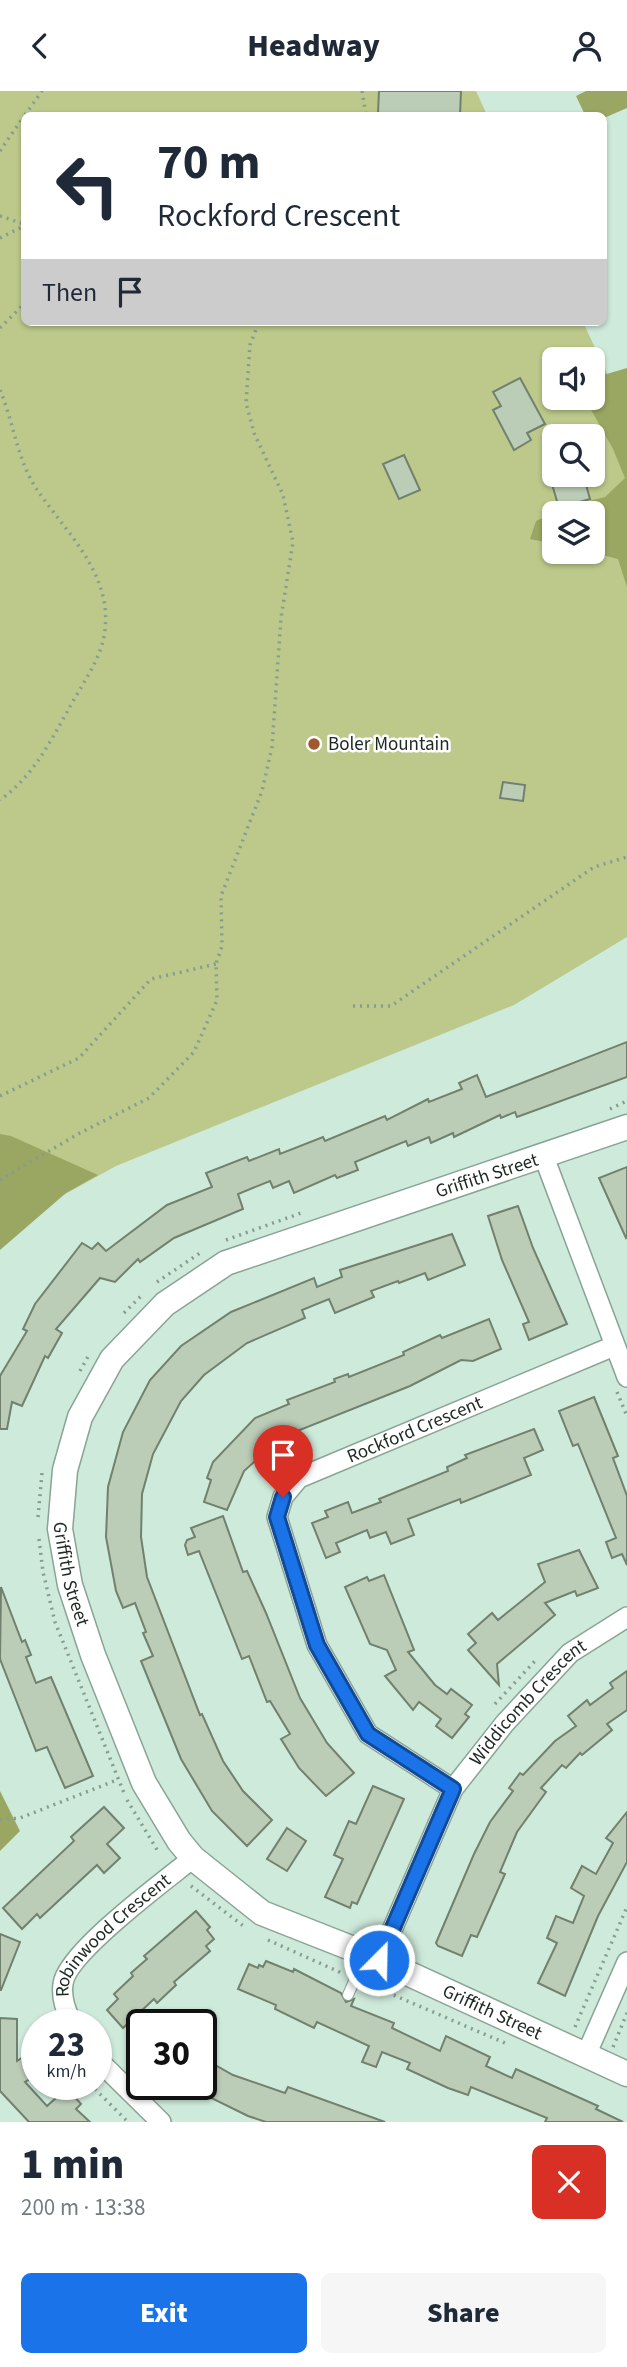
<!DOCTYPE html>
<html lang="en">
<head>
<meta charset="utf-8">
<style>
	body { margin:0; font-family:"Source Sans 3",sans-serif; background:#f6f6f7; color:#1f2937; height:100vh; display:flex; flex-direction:column; font-size:26px; white-space:nowrap }
	* { box-sizing:border-box; margin:0 }
	p { font-size:23px; color:#747a83 }
	.icon { flex:none; width:38px; height:38px; fill:none; stroke:currentColor; stroke-width:2; stroke-linecap:round; stroke-linejoin:round }
	.map { position:relative; height:2031px; overflow:hidden }
	.sheet { display:flex; flex-direction:column; background:#fff; flex:1 }
	.sheet>* { flex:none }
	.guide { position:absolute; left:21px; top:21px; width:586px; height:214px; border-radius:10px; box-shadow:0 2px 5px #0004; background:#fff; color:#1f2937; overflow:hidden }
	.controls { position:absolute; left:542px; top:256px; display:grid; gap:14px }
	.controls a { display:grid; place-items:center; width:63px; height:63px; border-radius:10px; background:#fff; box-shadow:0 2px 5px #0004; font-size:35px }
	.speed { position:absolute; left:21px; top:1918px; display:flex; gap:14px; font-size:35px; font-weight:700; text-align:center }
	.speed>* { display:grid; place-content:center; width:91px; height:91px; border-radius:50%; background:#fff; box-shadow:0 2px 5px #0004; line-height:1 }
	.speed small { font-size:18px; font-weight:400 }
	.speed .limit { border:4px solid #111; border-radius:10px; background:#fff; color:#111 }
	.pin { position:absolute; display:grid; place-items:center; width:60px; height:60px; color:#fff; margin:-72px -30px; border-radius:50% 50% 50% 0; rotate:-45deg; box-shadow:0 0 7px #0007 }
	.pin .icon { rotate:45deg }
	.me { position:absolute; width:77px; margin:-38px; rotate:23deg; stroke-linejoin:round; filter:drop-shadow(0 0 5px #0008) }
	.turn { display:flex; align-items:center; gap:24px; height:147px; padding:0 21px; font-size:32px }
	.turn .icon { width:91px; height:91px; stroke-width:2.5 }
	.turn b { display:block; font-size:49px; line-height:60px }
	.then { display:flex; align-items:center; height:66px; padding:0 21px; background:#0003; gap:14px; font-size:26px }
	.round { display:grid; place-items:center; flex:none; width:74px; height:74px; border-radius:10px; background:#f6f6f7 }
	.head { display:flex; align-items:center; justify-content:space-between; height:119px; padding:0 21px }
	h1 { font-size:42px; font-weight:800; line-height:52px }
	.button { display:flex; gap:14px; margin-top:auto; padding:14px 21px }
	.button a { flex:1; height:80px; border-radius:10px; background:#1a73e8; color:#fff; font-size:28px; font-weight:800; line-height:80px; text-align:center }
	.button a+a { background:#f6f6f7; color:#1f2937 }
	header { display:flex; justify-content:space-between; align-items:center; height:91px; padding:0 21px; background:#fff; font-size:32px; font-weight:800 }
	.map>svg:first-child { display:block }
</style>
</head>
<body>
<header><svg class="icon" aria-label="back" viewBox="0 0 24 24"><path d="M15 5l-7 7 7 7"/></svg>Headway<svg class="icon" aria-label="person" viewBox="0 0 24 24"><circle cx="12" cy="8" r="4"/><path d="M4 21q1-7 8-7t8 7"/></svg></header>
<div class="map">
<svg width="627" height="2031" viewBox="0 0 627 2031">
	<rect width="100%" height="100%" fill="#ceeadb"/>
	<path fill="#bcc98b" fill-rule="evenodd" d="M 0,0 L 476,0 L 487,24 L 24,24 L 24,231 L 583,231 L 627,325 L 627,846 L 514,914 L 116,1075 L 0,1139 ZM 555,268 L 593,268 L 593,306 L 555,306 ZM 555,345 L 593,345 L 593,383 L 555,383 ZM 555,422 L 593,422 L 593,460 L 555,460 Z"/>
	<g fill="#9aa762">
		<polygon points="586,0 627,0 627,17 604,27 604,24 585,24 576,5"/>
		<polygon points="627,277 627,496 618,468 586,460 593,460 593,422 555,422 555,453 530,448 536,430 565,416 605,406 625,387 613,358 584,306 593,306 593,287"/>
		<polygon points="0,1043 11,1045 98,1084 66,1102 0,1159"/>
		<polygon points="0,1700 20,1740 0,1760"/>
	</g>
	<g fill="#bbccb7" stroke="#71816d" stroke-width="2">
		<polygon points="379,0 461,0 460,24 378,22"/>
		<polygon points="520,287 545,333 527,342 531,349 514,359 493,319 501,315 493,301"/>
		<polygon points="404,364 420,399 399,408 383,373"/>
		<polygon points="549,383 583,383 590,408 559,417"/>
		<polygon points="503,691 525,694 523,710 500,707"/>
		<polygon points="627,951 627,986 517,1026 515,1021 501,1027 500,1024 454,1046 453,1042 431,1052 429,1046 408,1055 406,1050 355,1071 358,1079 337,1087 335,1084 294,1102 289,1090 273,1097 270,1090 238,1103 243,1118 174,1147 140,1171 138,1168 115,1191 100,1187 56,1238 62,1242 48,1267 45,1265 22,1315 12,1311 7,1338 0,1338 0,1285 27,1240 23,1238 35,1213 82,1152 92,1158 98,1152 106,1160 167,1114 212,1096 206,1082 247,1066 249,1070 279,1058 280,1063 323,1046 325,1050 385,1025 387,1029 428,1008 429,1011 462,998 459,992 477,984 486,1006"/>
		<polygon points="627,1076 627,1146 626,1147 599,1087"/>
		<polygon points="518,1115 533,1157 567,1233 529,1249 523,1233 529,1231 502,1169 488,1125"/>
		<polygon points="452,1143 465,1174 428,1189 425,1182 399,1192 398,1190 371,1200 374,1206 335,1222 329,1208 302,1219 305,1227 247,1252 204,1284 181,1310 153,1363 142,1403 141,1446 147,1486 200,1624 202,1623 223,1670 243,1700 272,1729 247,1755 212,1720 181,1668 141,1570 153,1565 143,1542 146,1541 135,1512 123,1517 116,1500 106,1446 108,1396 123,1341 150,1289 181,1255 231,1221 314,1187 317,1196 342,1186 340,1179"/>
		<polygon points="489,1228 501,1258 473,1270 461,1269 410,1295 282,1346 244,1380 227,1419 204,1411 211,1389 207,1387 213,1371 255,1327 289,1313 287,1309 335,1291 334,1288 348,1283 349,1286 404,1264 403,1261 440,1244 442,1247"/>
		<polygon points="594,1306 618,1365 613,1367 627,1405 627,1474 622,1463 612,1467 606,1451 616,1447 578,1353 573,1355 559,1320"/>
		<polygon points="534,1338 543,1359 524,1367 531,1384 461,1412 460,1408 408,1428 414,1444 391,1453 386,1441 370,1447 367,1439 336,1452 340,1461 326,1467 312,1432 328,1426 325,1420 348,1411 352,1422 381,1411 379,1408 448,1380 447,1376 467,1367 465,1364"/>
		<polygon points="223,1425 243,1481 247,1480 266,1522 300,1607 327,1652 354,1682 326,1705 299,1677 281,1648 290,1643 270,1610 267,1611 249,1565 242,1568 199,1460 188,1464 185,1454 187,1449 195,1446 191,1437"/>
		<polygon points="579,1459 598,1497 577,1505 575,1500 545,1512 555,1524 497,1573 499,1594 468,1559 476,1552 468,1543 492,1522 498,1529 545,1491 538,1473"/>
		<polygon points="384,1484 414,1559 408,1561 435,1594 447,1603 451,1598 472,1614 465,1623 469,1626 452,1647 436,1635 441,1628 419,1611 413,1619 385,1585 396,1579 387,1559 370,1553 345,1496 367,1486 369,1490"/>
		<polygon points="1,1496 22,1551 25,1549 31,1564 26,1566 36,1592 51,1586 93,1685 65,1697 47,1656 36,1660 0,1568"/>
		<polygon points="627,1580 627,1619 607,1633 612,1639 582,1664 580,1662 566,1677 562,1674 541,1697 546,1701 517,1741 500,1781 505,1783 477,1846 471,1844 462,1865 438,1855 436,1852 474,1763 490,1731 513,1700 509,1697 520,1682 523,1684 555,1650 576,1635 568,1625 587,1609 590,1614 613,1597 610,1592"/>
		<polygon points="373,1695 404,1708 357,1813 352,1811 350,1817 325,1806 343,1768 334,1764 349,1730 356,1733"/>
		<polygon points="104,1716 124,1737 107,1753 120,1767 104,1782 97,1774 40,1827 37,1823 22,1838 3,1817 74,1750 71,1746"/>
		<polygon points="627,1721 627,1771 598,1825 565,1905 538,1892 557,1852 547,1847 556,1825 573,1832 584,1805 571,1797 582,1775 596,1783 613,1752 606,1747"/>
		<polygon points="287,1737 306,1750 287,1780 267,1768"/>
		<polygon points="196,1820 210,1836 207,1839 214,1848 206,1855 210,1860 174,1891 176,1894 157,1912 154,1908 123,1937 107,1919 118,1908 114,1903 133,1885 131,1882 147,1868 144,1865"/>
		<polygon points="0,1843 20,1851 1,1899 0,1899"/>
		<polygon points="266,1870 293,1881 294,1878 341,1902 346,1911 354,1908 351,1915 394,1932 392,1937 440,1960 446,1945 490,1966 486,1975 512,1987 516,1978 598,2015 596,2018 623,2031 545,2031 547,2027 471,1996 468,2004 448,1997 407,1978 410,1972 382,1961 376,1976 362,1971 369,1955 317,1931 314,1937 275,1918 276,1914 238,1898 249,1873 258,1877 259,1874 263,1876"/>
		<polygon points="0,1927 17,1928 17,1970 37,1957 37,1984 25,1991 47,2015 67,1997 81,2013 76,2018 90,2031 29,2031 0,2000"/>
		<polygon points="201,1966 233,1984 285,2002 288,1996 385,2031 266,2031 248,2025 201,2002"/>
	</g>
	<g fill="none" stroke-linecap="round" stroke-linejoin="round">
		<g stroke="#89a496" stroke-width="12">
			<polyline id="service" points="348,1904 366,1863"/>
		</g>
		<g stroke="#89a496" stroke-width="22">
			<g id="minor">
				<polyline points="544,1066 627,1286"/>
				<path id="s1" d="M 453,1698 L 368,1643 L 317,1554 L 277,1426 L 283,1406 L 299,1387 L 614,1255"/>
				<path id="s2" d="M 379,1869 L 453,1698 L 505,1632 L 570,1562 L 627,1526"/>
				<path id="s3" d="M 73,1934 C 66,1922 61,1906 63,1893 C 66,1862 166,1789 193,1767"/>
				<polyline points="586,1964 627,1871"/>
				<polyline points="96,1967 161,2031"/>
			</g>
		</g>
		<g stroke="#89a496" stroke-width="27">
			<g id="tertiary">
				<path id="s4" d="M 627,1036 L 226,1172 L 165,1213 L 112,1268 L 80,1326 L 65,1379 L 60,1438 L 70,1494 L 93,1564 L 144,1692 L 179,1750 L 193,1767 L 262,1822 L 366,1863 L 627,1983"/>
			</g>
		</g>
		<g stroke="#879c90" stroke-width="3.5" stroke-dasharray="2 5" stroke-linecap="butt">
			<polyline points="362,0 366,24"/>
			<polyline points="25,24 42,0"/>
			<polyline points="0,60 24,25"/>
			<polyline points="0,125 24,133"/>
			<polyline points="0,147 24,135"/>
			<polyline points="0,237 24,213"/>
			<path d="M 0,299 C 13,330 17,366 34,394 C 63,439 112,480 105,539 C 102,568 80,596 67,621 C 48,655 32,686 0,709"/>
			<polyline points="353,915 391,915 594,776 627,766"/>
			<polyline points="0,1005 79,967 151,888 216,873"/>
			<polyline points="610,1018 627,1010"/>
			<polyline points="0,1089 78,1043 149,1007 194,961 217,909 216,873 222,855 221,805 262,700 272,656 281,527 293,451 283,404 254,342 246,312 250,254 259,231"/>
			<polyline points="226,1149 301,1122"/>
			<polyline points="157,1191 200,1162"/>
			<polyline points="124,1222 143,1203"/>
			<polyline points="80,1280 90,1262"/>
			<polyline points="617,1301 627,1325"/>
			<polyline points="38,1426 42,1382"/>
			<polyline points="39,1448 43,1481 55,1531 124,1702"/>
			<polyline points="495,1613 535,1570"/>
			<polyline points="127,1709 159,1762"/>
			<polyline points="0,1729 20,1727 117,1689"/>
			<polyline points="191,1795 246,1837"/>
			<polyline points="268,1849 344,1883"/>
			<polyline points="368,1893 505,1952"/>
			<polyline points="575,1936 627,1816"/>
			<polyline points="613,1956 627,1922"/>
			<polyline points="90,1993 128,2031"/>
		</g>
		<use href="#service" stroke="#fff" stroke-width="10"/>
		<use href="#minor" stroke="#fff" stroke-width="19"/>
		<use href="#tertiary" stroke="#fff" stroke-width="24"/>
	</g>
	<g fill="none" stroke-linecap="round" stroke-linejoin="round">
		<g stroke="#114b97" stroke-width="18">
			<polyline id="route" points="283,1406 277,1426 317,1554 368,1643 453,1698 379,1869"/>
		</g>
		<use href="#route" stroke="#1a73e8" stroke-width="12"/>
	</g>
	<circle fill="#9f592e" stroke="#fff" stroke-width="2.5" cx="314" cy="653" r="7"/>
	<g text-anchor="middle" dominant-baseline="central" stroke-width="5" stroke-linejoin="round" paint-order="stroke">
		<g font-size="19" fill="#1e2923" stroke="#fff" text-anchor="start">
			<text x="328" y="653">Boler Mountain</text>
		</g>
		<g font-size="19" fill="#1e2923" stroke="#fff">
			<text transform="translate(487 1085) rotate(-18)">Griffith Street</text>
			<text stroke="none"><textPath href="#s1" startOffset="509">Rockford Crescent</textPath></text>
			<text stroke="none"><textPath href="#s4" startOffset="800">Griffith Street</textPath></text>
			<text stroke="none"><textPath href="#s2" startOffset="301">Widdicomb Crescent</textPath></text>
			<text stroke="none"><textPath href="#s3" startOffset="112">Robinwood Crescent</textPath></text>
			<text stroke="none"><textPath href="#s4" startOffset="1451">Griffith Street</textPath></text>
		</g>
	</g>
</svg>
<div class="controls">
<a><svg class="icon" aria-label="sound" viewBox="0 0 24 24"><path d="M4 9h4l5-4v14l-5-4H4zM17 9q2 3 0 6"/></svg></a>
<a><svg class="icon" aria-label="search" viewBox="0 0 24 24"><circle cx="10" cy="10" r="6"/><path d="M15 15l6 6"/></svg></a>
<a><svg class="icon" aria-label="layers" viewBox="0 0 24 24"><path d="M12 4l9 5-9 5-9-5zM3 14l9 5 9-5"/></svg></a>
</div>
<div class="speed"><div>23<small>km/h</small></div><div class="limit">30</div></div>
<div class="pin" style="left:283px;top:1406px;background:#d93025"><svg class="icon" aria-label="arrive" viewBox="0 0 24 24"><path d="M6 21V4h12l-3 4 3 4H6"/></svg></div>
<svg class="me" style="left:379px;top:1869px" viewBox="-20 -20 40 40"><circle r="17" fill="#1a73e8" stroke="#fff" stroke-width="3"/><path d="M0-11L8 9 0 5-8 9z" fill="#fff"/></svg>
<div class="guide">
<div class="turn"><svg class="icon" aria-label="left" viewBox="0 0 24 24"><path d="M17 20v-9H6M10 6l-5 5 5 5"/></svg><div><b>70 m</b>Rockford Crescent</div></div>
<div class="then">Then<svg class="icon" aria-label="arrive" viewBox="0 0 24 24"><path d="M6 21V4h12l-3 4 3 4H6"/></svg></div>
</div>
</div>
<section class="sheet">
<div class="head"><div><h1>1 min</h1><p>200 m · 13:38</p></div><a class="round" style="background:#d93025;color:#fff"><svg class="icon" aria-label="close" viewBox="0 0 24 24"><path d="M6 6l12 12M18 6L6 18"/></svg></a></div>
<div class="button"><a>Exit</a><a>Share</a></div>
</section>
</body>
</html>
